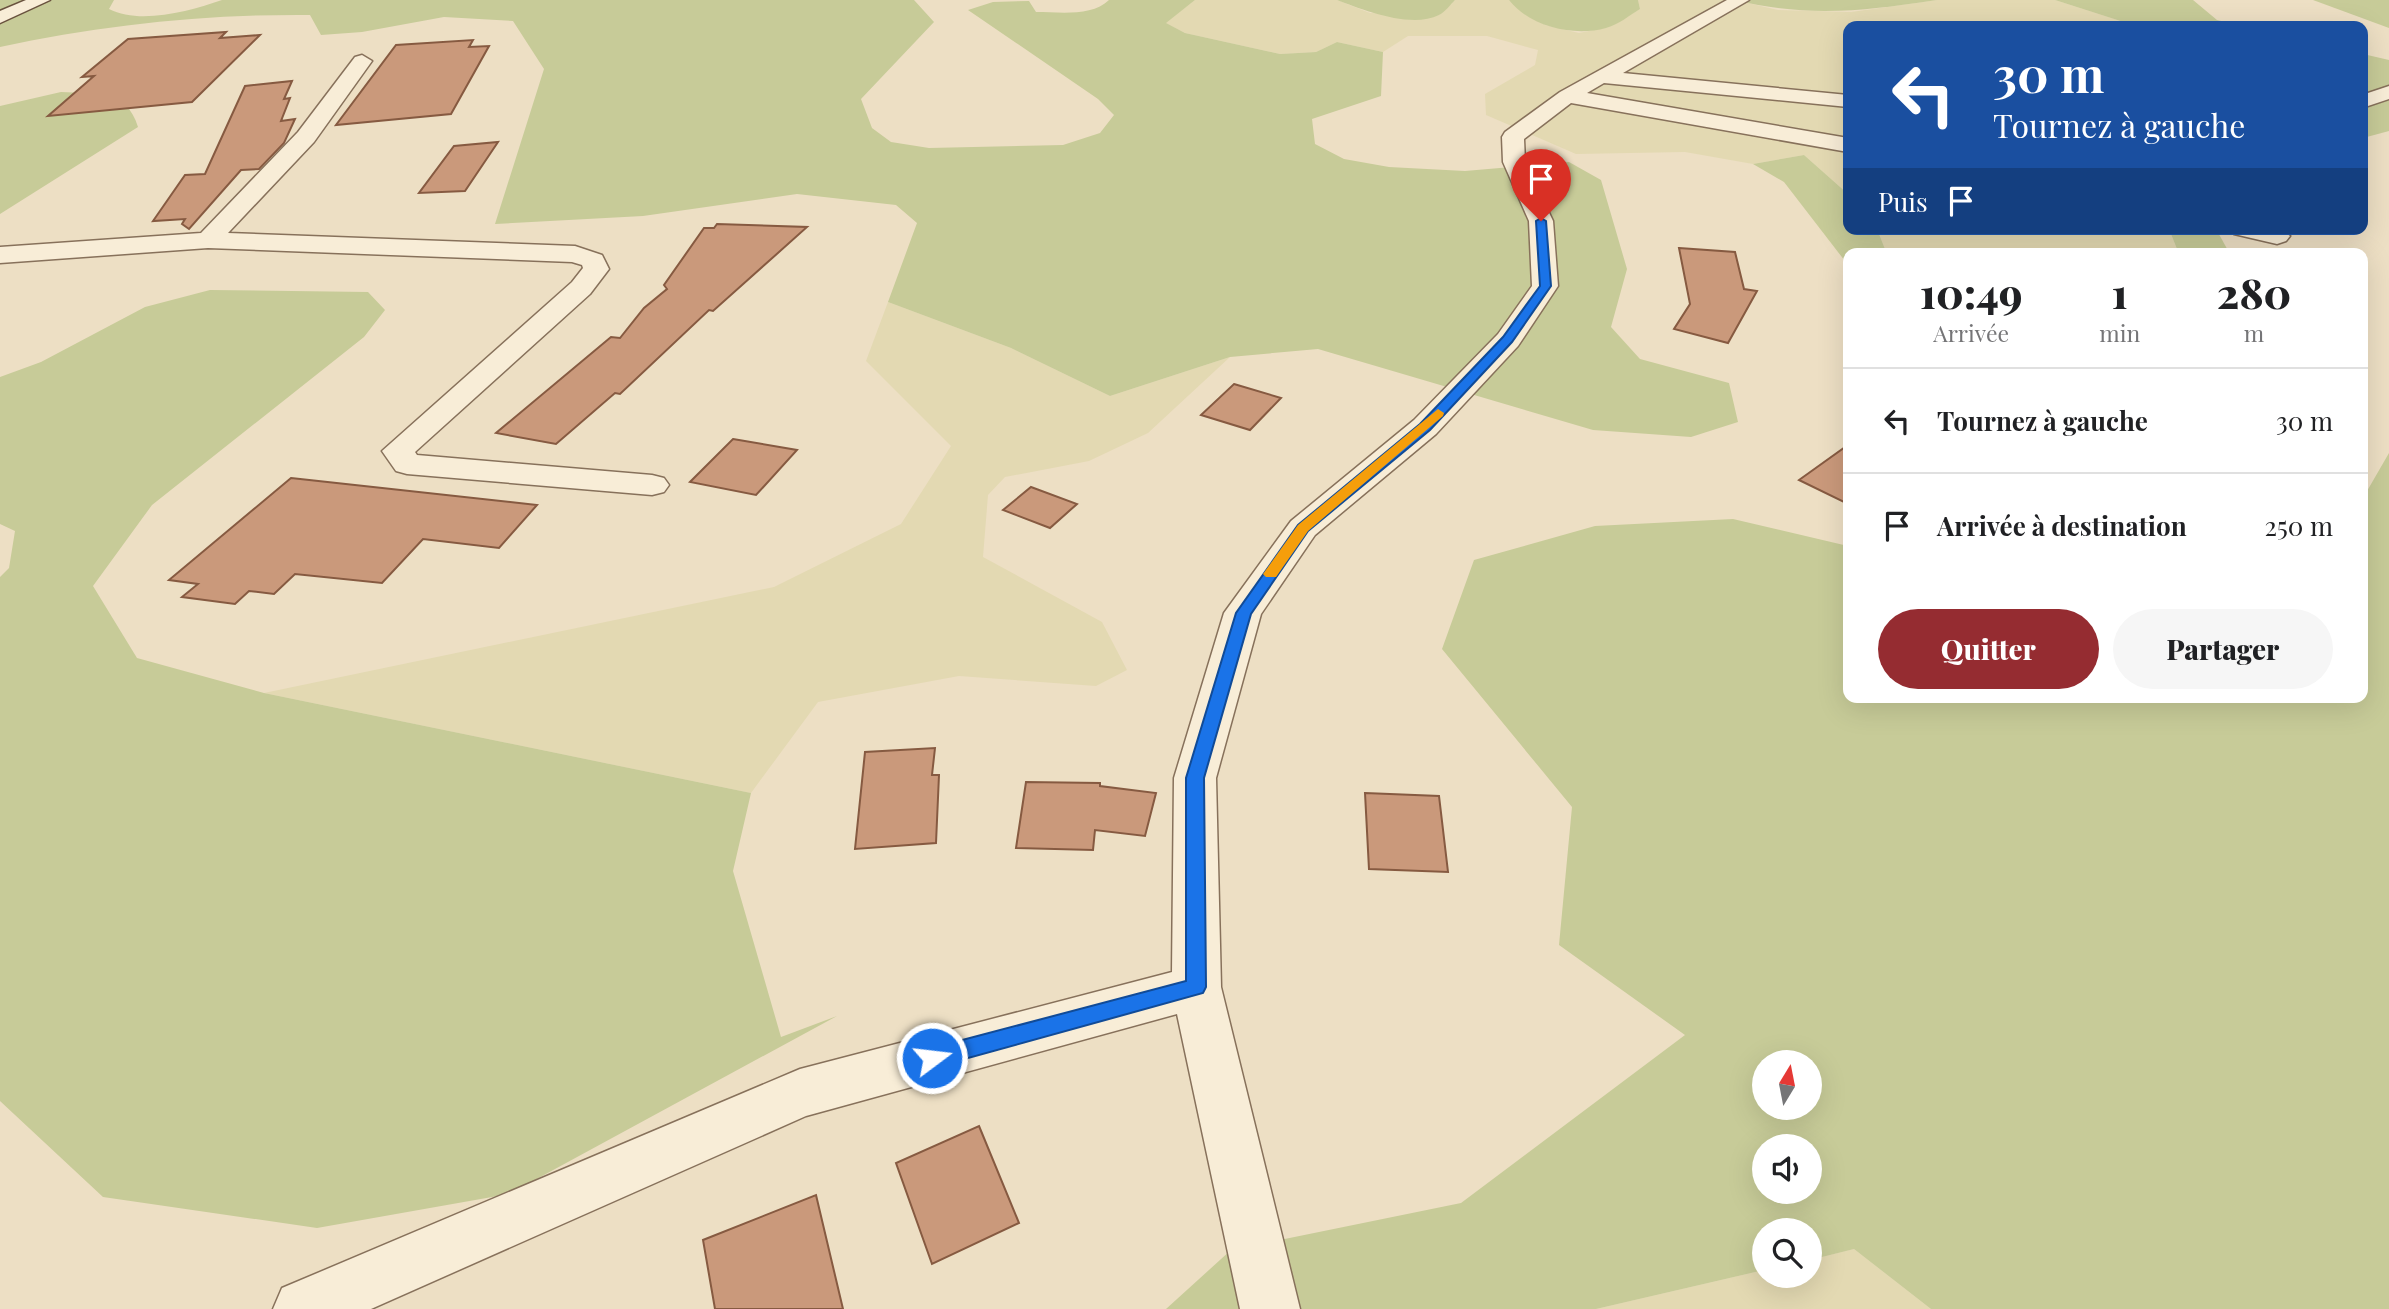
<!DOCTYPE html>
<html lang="fr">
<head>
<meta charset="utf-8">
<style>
	body { margin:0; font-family:"Playfair Display",serif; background:#f6f6f6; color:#202124; height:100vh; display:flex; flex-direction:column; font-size:26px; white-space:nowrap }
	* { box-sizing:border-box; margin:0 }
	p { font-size:23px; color:#757577 }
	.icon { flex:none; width:38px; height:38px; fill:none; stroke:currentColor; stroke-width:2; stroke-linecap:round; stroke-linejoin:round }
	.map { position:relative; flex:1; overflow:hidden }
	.drawer { position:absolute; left:1843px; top:248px; width:525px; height:455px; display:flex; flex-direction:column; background:#fff; border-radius:14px; box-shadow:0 7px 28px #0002 }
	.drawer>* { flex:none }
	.top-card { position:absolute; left:1843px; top:21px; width:525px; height:214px; border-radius:14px; box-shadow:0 7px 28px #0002; background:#1a4fa0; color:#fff; overflow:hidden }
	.needle { width:46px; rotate:10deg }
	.controls { position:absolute; left:1752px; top:1050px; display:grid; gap:14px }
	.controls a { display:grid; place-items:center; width:70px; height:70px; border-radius:50%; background:#fff; box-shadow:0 7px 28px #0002; font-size:35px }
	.pin { position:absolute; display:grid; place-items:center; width:60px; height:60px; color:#fff; margin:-72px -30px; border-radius:50% 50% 50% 0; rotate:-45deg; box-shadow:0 0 7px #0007 }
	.pin .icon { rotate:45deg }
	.me { position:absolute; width:77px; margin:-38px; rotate:75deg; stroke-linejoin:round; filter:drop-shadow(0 0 5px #0008) }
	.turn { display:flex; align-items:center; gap:24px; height:147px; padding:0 35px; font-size:32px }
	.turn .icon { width:91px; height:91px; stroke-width:2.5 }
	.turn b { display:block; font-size:49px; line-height:60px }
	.then { display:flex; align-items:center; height:66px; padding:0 35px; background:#0003; gap:14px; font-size:26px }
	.eta { display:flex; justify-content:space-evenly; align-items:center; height:119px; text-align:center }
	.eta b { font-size:42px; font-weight:800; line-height:49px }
	.action { display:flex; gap:14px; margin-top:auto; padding:14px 35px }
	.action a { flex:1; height:80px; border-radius:42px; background:#952c31; color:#fff; font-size:28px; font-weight:800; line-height:80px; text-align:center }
	.action a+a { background:#f6f6f6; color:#202124 }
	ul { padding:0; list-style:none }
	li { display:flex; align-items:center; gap:21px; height:105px; padding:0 35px; border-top:2px solid #e0e0e0 }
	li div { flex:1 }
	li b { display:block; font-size:26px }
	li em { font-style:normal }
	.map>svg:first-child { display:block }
</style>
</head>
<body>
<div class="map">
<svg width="2389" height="1309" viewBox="0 0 2389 1309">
	<rect width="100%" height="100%" fill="#eddfc4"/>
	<g fill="#e3d9b2">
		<polygon points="1195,0 1337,0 1370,13 1439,15 1455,0 1509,0 1545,25 1579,33 1609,27 1640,9 1638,0 1735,0 1778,10 1851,12 1937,0 2055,0 2136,26 1848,26 1848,194 1804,155 1753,164 1685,152 1576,154 1486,115 1485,94 1535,65 1538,50 1487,36 1408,36 1383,52 1337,42 1316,52 1280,54 1185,33 1165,23"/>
		<polygon points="1877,229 2169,229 2179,254 1887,254"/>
		<polygon points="888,302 1011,348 1110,396 1230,357 1148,433 1089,461 1005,477 988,495 983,557 1102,622 1127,670 1096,686 959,676 818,702 751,793 264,693 774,587 901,524 951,446 866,361"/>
		<polygon points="1854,1249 1931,1309 1596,1309 1764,1270 1764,1276 1810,1276 1810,1260"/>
	</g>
	<g fill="#c7cb98" fill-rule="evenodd">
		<path d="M 0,0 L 114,0 L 109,9 C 140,25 190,11 222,0 L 914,0 L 934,22 L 861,99 L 872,128 L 891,142 L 929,148 L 1063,145 L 1100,133 L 1114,115 L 1098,99 L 968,10 L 993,2 L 1029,1 L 1036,12 C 1059,12 1092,17 1109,0 L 1195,0 L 1166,23 L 1185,33 L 1280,54 L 1316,52 L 1337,42 L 1383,52 L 1381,96 L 1312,119 L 1315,144 L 1344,159 L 1389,167 L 1465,171 L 1569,162 L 1601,180 L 1627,269 L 1611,327 L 1640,359 L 1729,383 L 1738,422 L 1691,437 L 1593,430 L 1318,349 L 1230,357 L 1110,396 L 1011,348 L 888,302 L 917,223 L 896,205 L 797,194 L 643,216 L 495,224 L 544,69 L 513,21 L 444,17 L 362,32 L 321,35 L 310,15 C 207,14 101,25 0,47 Z"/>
		<path d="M 1337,0 L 1455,0 C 1451,4 1445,12 1439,15 C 1411,29 1363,10 1337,0 Z"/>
		<path d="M 1509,0 L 1638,0 L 1640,9 C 1630,15 1618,25 1606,28 C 1574,37 1530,27 1509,0 Z"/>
		<path d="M 1735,0 L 1937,0 C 1862,11 1810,18 1735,0 Z"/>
		<polygon points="2055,0 2193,0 2217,20 2242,26 2136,26"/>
		<polygon points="2313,0 2389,0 2389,28"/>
		<polygon points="2363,54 2389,60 2389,131 2363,138"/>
		<path d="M 61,92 C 94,94 127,89 138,127 L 0,214 L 0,106 Z"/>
		<polygon points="1804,155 1848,194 1848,229 1877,229 1887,254 1848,254 1848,265 1784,182 1753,164"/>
		<polygon points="2169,229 2216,229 2230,254 2179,254"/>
		<polygon points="210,290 368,292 385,310 364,337 152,505 93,586 137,658 264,693 751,793 733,871 781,1037 837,1016 509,1194 317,1228 103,1197 0,1101 0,577 9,568 15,531 0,524 0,377 41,362 145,307"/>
		<path d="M 2389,453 L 2389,1309 L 1931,1309 L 1854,1249 L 1810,1260 L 1810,1230 L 1764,1230 L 1764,1270 L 1596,1309 L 1166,1309 L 1231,1250 L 1461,1203 L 1685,1035 L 1559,945 L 1572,807 L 1442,649 L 1474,560 L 1595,526 L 1733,519 L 1848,546 L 1848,698 L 2362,698 L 2363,498 ZM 1764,1062 L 1810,1062 L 1810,1108 L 1764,1108 ZM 1764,1146 L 1810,1146 L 1810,1192 L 1764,1192 Z"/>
	</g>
	<g fill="#ca997b" stroke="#865a41" stroke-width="2">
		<polygon points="226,32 220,38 260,35 192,102 48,116 94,76 82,77 128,39"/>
		<polygon points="473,40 469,47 489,46 451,114 336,125 396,45"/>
		<polygon points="292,81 284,99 290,98 281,121 295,119 284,143 259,169 241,170 189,229 182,224 185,219 153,221 185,175 205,174 245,86"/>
		<polygon points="498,142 465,191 419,193 454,146"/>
		<polygon points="717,224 807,227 713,311 709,310 620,394 615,393 556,444 496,433 611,337 620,338 644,308 667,289 664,285 704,228 714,228"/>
		<polygon points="1679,248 1735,252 1744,289 1757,291 1728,343 1674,329 1690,304"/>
		<polygon points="1234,384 1281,398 1250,430 1201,415"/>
		<polygon points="733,439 797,450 756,495 690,482"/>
		<polygon points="1848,445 1848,504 1799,480"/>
		<polygon points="291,478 537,505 499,548 423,539 382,583 295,574 274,594 249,591 235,604 182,597 198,584 169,580"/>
		<polygon points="1031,487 1077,504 1050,528 1003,510"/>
		<polygon points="935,748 932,775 939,775 936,843 855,849 865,752"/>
		<polygon points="1026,782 1100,783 1100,786 1156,793 1145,836 1095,830 1093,850 1016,848"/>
		<polygon points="1365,793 1439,796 1448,872 1369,869"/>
		<polygon points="979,1126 1019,1223 932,1264 896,1163"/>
		<polygon points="816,1195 843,1309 715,1309 703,1240"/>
	</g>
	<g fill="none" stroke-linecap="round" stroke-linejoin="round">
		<g stroke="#87715b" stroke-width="3">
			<g id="street">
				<polygon points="1727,0 1749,0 1623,73 1848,95 1848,107 1604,83 1587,93 1848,138 1848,152 1571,103 1524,139 1525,162 1553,221 1558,286 1518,346 1436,434 1315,535 1261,614 1216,778 1221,987 1300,1309 1240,1309 1177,1014 806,1116 371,1309 273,1309 282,1288 800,1069 1172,972 1174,778 1224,613 1291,521 1414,420 1498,334 1532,286 1529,221 1503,162 1502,137 1505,132 1560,92"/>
				<polygon points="362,55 372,61 314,142 228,233 575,246 602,255 609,269 590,294 415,452 417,455 652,475 664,478 669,485 664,492 652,495 407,474 396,471 382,451 572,282 583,268 582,265 572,262 208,248 0,263 0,247 201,233 298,132 355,57"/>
				<polygon points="2389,86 2389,99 2362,108 2362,95"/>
				<polygon points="2231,229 2280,229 2290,236 2286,241 2277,244 2234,234"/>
			</g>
		</g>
		<g stroke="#69523e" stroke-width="3">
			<polygon id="secondary" points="26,0 50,0 0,23 0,11"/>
		</g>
		<use href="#street" fill="#f8edd7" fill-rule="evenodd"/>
		<use href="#secondary" fill="#f8edd7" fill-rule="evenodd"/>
	</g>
	<polygon fill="#1a73e8" stroke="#114b97" stroke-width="2" points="1541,218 1546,221 1551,286 1512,342 1430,430 1308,531 1251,614 1204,778 1206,987 1203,993 932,1068 925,1065 921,1058 925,1051 932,1048 1186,981 1186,778 1236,613 1298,525 1420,424 1503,337 1540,286 1536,221"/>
	<polygon fill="#f59e0b" points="1438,409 1444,413 1443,416 1308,531 1276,577 1266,577 1263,574 1298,525"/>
</svg>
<div class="controls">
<a><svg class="needle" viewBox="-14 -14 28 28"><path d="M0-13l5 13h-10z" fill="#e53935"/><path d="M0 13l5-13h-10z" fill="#757577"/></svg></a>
<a><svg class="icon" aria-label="sound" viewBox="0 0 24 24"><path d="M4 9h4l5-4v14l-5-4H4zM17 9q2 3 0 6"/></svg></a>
<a><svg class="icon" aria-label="search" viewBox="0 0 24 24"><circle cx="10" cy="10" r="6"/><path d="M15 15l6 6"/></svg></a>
</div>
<div class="pin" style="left:1541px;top:221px;background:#d93025"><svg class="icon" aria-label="arrive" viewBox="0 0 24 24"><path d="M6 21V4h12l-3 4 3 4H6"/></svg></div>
<svg class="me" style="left:932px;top:1058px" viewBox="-20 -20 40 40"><circle r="17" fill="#1a73e8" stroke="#fff" stroke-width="3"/><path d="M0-11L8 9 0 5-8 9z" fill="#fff"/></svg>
<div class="top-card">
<div class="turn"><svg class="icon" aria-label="left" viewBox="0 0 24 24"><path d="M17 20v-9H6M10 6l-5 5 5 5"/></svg><div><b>30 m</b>Tournez à gauche</div></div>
<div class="then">Puis<svg class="icon" aria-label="arrive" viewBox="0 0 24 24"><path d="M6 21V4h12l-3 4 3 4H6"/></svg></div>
</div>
<section class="drawer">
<div class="eta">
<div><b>10:49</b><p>Arrivée</p></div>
<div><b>1</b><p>min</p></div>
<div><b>280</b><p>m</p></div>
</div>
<ul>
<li><svg class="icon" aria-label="left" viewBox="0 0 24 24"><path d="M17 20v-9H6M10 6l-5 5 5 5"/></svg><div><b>Tournez à gauche</b></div><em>30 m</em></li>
<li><svg class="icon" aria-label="arrive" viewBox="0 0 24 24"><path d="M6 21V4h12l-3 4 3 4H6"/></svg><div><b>Arrivée à destination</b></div><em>250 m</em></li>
</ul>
<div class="action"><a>Quitter</a><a>Partager</a></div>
</section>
</div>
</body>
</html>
